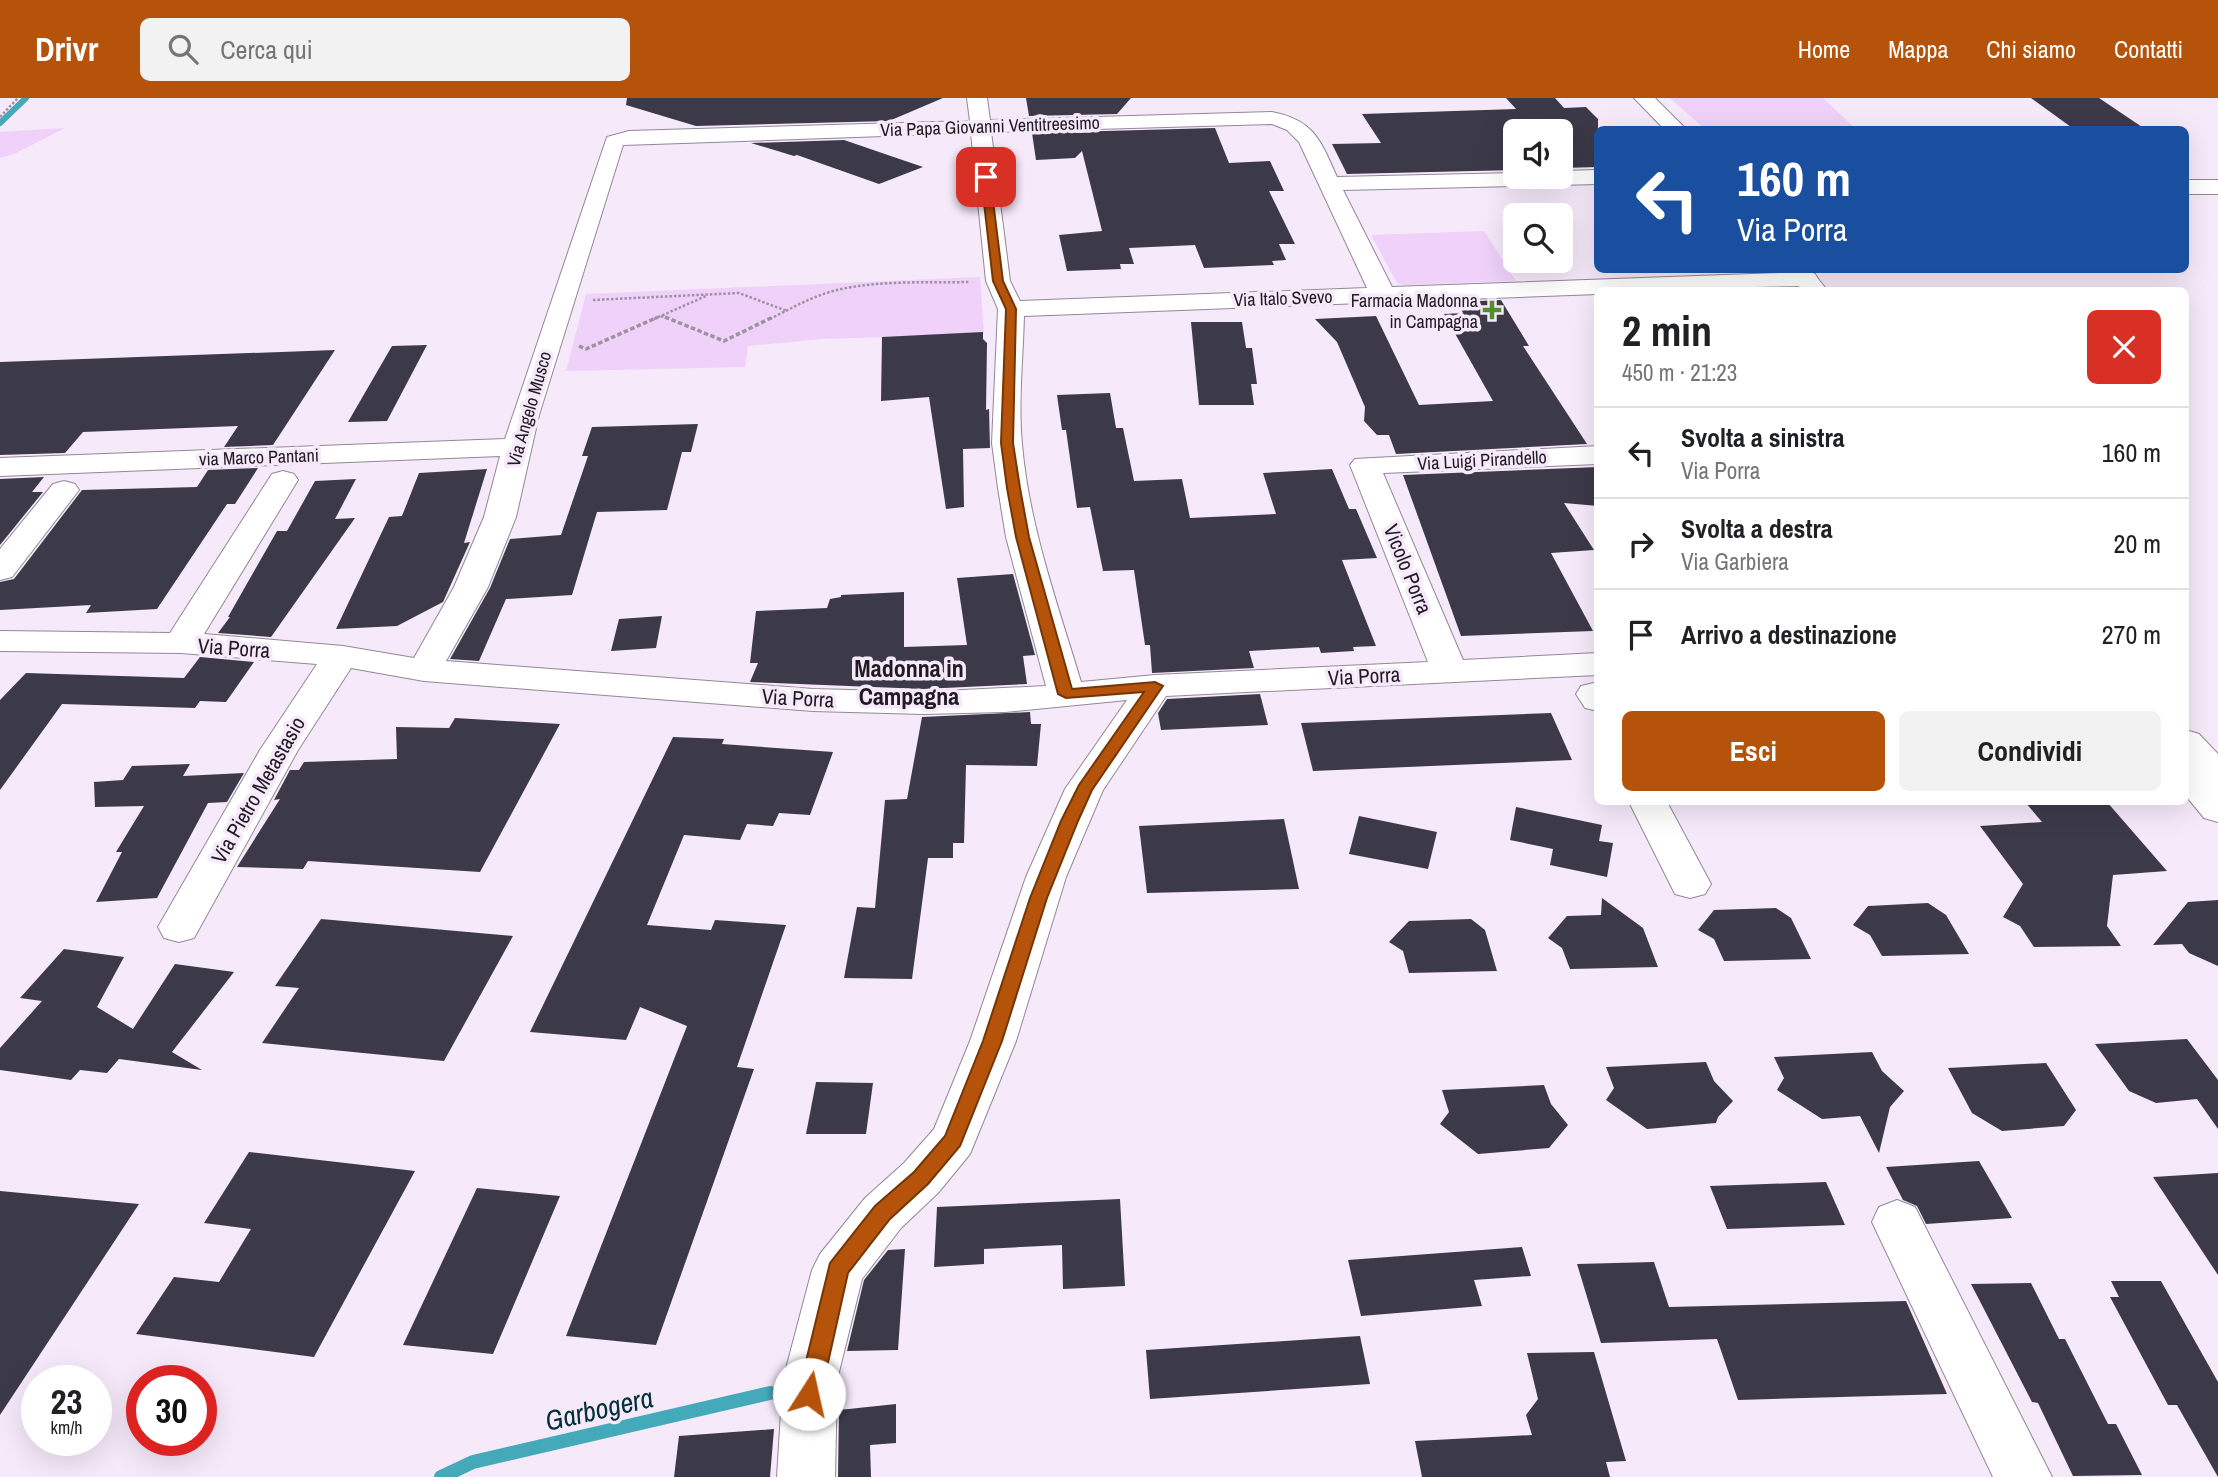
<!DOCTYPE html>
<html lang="it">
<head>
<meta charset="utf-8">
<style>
	body { margin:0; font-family:"Archivo Narrow",sans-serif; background:#f2f2f2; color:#202124; height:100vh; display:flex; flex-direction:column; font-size:26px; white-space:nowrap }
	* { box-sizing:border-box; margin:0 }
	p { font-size:23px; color:#757577 }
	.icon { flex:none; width:38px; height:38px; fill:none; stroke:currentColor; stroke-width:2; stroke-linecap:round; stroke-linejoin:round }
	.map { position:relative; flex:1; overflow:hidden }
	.drawer { position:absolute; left:1594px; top:189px; width:595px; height:518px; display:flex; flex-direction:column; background:#fff; border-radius:10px; box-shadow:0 7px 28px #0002 }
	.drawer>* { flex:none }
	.banner { position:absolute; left:1594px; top:28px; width:595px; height:147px; border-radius:10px; box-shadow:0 7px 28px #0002; background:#1a4fa0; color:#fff; overflow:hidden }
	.fabs { position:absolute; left:1503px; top:21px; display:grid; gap:14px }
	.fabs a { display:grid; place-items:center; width:70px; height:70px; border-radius:10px; background:#fff; box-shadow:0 7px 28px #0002; font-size:35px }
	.speed { position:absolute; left:21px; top:1267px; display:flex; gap:14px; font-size:35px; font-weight:700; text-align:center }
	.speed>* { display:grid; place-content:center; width:91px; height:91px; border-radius:50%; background:#fff; box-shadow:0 7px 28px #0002; line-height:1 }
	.speed small { font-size:18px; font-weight:400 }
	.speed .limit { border:10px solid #d22; background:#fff; color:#111 }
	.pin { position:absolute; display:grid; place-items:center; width:60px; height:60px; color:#fff; margin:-30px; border-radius:14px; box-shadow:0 4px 10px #0006 }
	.me { position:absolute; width:77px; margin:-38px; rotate:10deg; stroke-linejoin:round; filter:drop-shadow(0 0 5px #0008) }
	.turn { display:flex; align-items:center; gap:24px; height:147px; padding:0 28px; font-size:32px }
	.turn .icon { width:91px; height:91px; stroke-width:2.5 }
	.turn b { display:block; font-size:49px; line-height:60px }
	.round { display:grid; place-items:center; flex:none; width:74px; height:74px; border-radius:10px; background:#f2f2f2 }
	.overview { display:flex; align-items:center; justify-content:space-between; height:119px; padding:0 28px }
	h1 { font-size:42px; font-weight:800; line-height:52px }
	.primary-button { display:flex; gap:14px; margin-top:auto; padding:14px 28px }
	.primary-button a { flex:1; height:80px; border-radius:10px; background:#b45309; color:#fff; font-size:28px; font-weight:800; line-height:80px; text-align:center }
	.primary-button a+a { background:#f2f2f2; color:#202124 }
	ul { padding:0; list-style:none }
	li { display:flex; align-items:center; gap:21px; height:91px; padding:0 28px; border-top:2px solid #e0e0e0 }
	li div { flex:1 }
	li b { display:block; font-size:26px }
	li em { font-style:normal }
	header { display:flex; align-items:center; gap:42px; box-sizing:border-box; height:98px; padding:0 35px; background:#b45309; color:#fff }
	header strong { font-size:33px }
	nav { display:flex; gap:38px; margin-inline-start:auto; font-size:24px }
	.search { width:490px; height:63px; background:#f2f2f2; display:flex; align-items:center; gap:18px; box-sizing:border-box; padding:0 24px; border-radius:10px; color:#757577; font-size:26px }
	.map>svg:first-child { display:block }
</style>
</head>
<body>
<header>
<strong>Drivr</strong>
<div class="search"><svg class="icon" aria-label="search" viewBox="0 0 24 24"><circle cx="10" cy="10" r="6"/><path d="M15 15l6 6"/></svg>Cerca qui</div>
<nav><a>Home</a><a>Mappa</a><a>Chi siamo</a><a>Contatti</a></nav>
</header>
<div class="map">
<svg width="2218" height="1379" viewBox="0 0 2218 1379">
	<rect width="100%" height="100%" fill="#f6e9fa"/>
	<g fill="#efd1f9">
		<polygon points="1670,0 1823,0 1856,31 1705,31"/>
		<polygon points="65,30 16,55 0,60 0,34"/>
		<polygon points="1484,133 1516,183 1403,187 1397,185 1371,137"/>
		<polygon points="980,179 984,236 821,241 748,248 745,269 566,273 586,196"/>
	</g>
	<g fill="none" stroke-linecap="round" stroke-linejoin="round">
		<polyline stroke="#44aab9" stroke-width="6" points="0,25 26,0"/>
		<polyline stroke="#44aab9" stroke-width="14" points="441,1379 473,1364 770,1295"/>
	</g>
	<g fill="#3c3949">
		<polygon points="627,0 943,0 889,23 696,28 626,7"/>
		<polygon points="1026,0 1131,0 1117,16 1029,18"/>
		<polygon points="1506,0 1555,0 1564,10 1586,9 1598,21 1598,69 1561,70 1561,33 1516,33 1516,72 1347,76 1332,46 1381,45 1362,16 1516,11"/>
		<polygon points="2031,0 2099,0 2142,29 2071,29"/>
		<polygon points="1215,30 1229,65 1270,63 1284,93 1269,93 1295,146 1279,146 1286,162 1272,163 1274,167 1204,170 1195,147 1129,150 1134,166 1120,166 1121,171 1067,173 1059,137 1102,133 1082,53 1075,60 1036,62 1032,35"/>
		<polygon points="844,42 923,69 879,86 797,57 794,58 751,45"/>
		<polygon points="1501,202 1529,248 1523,248 1587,346 1396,356 1389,337 1377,337 1364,323 1365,309 1337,244 1315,221 1376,218 1419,307 1493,303 1444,216 1463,215 1458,204"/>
		<polygon points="1191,224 1242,224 1246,250 1252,250 1257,286 1251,286 1254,307 1199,307"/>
		<polygon points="983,234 983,241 987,245 986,312 989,311 990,350 963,351 964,409 946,411 929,299 881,303 882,239"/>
		<polygon points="427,247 387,323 348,324 392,248"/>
		<polygon points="335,252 273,347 224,349 238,328 83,334 65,355 0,357 0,264"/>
		<polygon points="1110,295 1116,330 1123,330 1134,383 1182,381 1190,420 1276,416 1263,375 1332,371 1349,411 1356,411 1377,460 1342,462 1376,548 1353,549 1354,553 1321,555 1319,549 1249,553 1254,570 1152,575 1150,547 1145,547 1134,472 1103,473 1090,409 1077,410 1066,332 1062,332 1057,297"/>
		<polygon points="698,326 691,354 682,354 667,412 597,414 572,497 506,501 479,563 450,561 490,490 510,441 561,437 588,358 582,358 592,329"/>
		<polygon points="1598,369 1598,408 1564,405 1594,452 1551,455 1593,533 1461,538 1403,377"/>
		<polygon points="258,370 235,406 227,406 157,511 86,515 91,507 0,512 0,484 14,481 82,392 197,389 208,372"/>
		<polygon points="487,371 464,445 470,444 443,504 397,528 336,531 389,419 402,418 419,375"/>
		<polygon points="44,379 32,394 43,394 0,447 0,381"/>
		<polygon points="356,381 335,421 355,420 271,539 218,535 230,519 228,519 277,433 287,433 315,383"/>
		<polygon points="1013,476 1035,557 1023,558 1027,586 923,591 750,584 758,565 750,565 756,513 827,510 830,501 841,499 841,497 904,494 904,549 967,547 957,480"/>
		<polygon points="662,518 656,550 611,553 619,521"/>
		<polygon points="200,559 254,564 226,604 200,603 195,610 62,606 0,692 0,602 26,575 184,580"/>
		<polygon points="1260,596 1268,627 1161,632 1158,615 1167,601"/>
		<polygon points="1030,614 1031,626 1041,626 1037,668 966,667 964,745 953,745 953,760 928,760 912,881 844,880 857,809 875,810 885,702 907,701 922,619"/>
		<polygon points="1551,615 1572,662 1313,673 1301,625"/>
		<polygon points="455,620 560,626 480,774 308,763 303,771 237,769 280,701 274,702 290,672 299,672 304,664 397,661 396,629 449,630"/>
		<polygon points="673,639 724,641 722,646 833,654 810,717 779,715 773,728 747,726 740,742 684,737 647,827 711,832 715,822 786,827 737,969 754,971 656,1247 566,1238 687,928 640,909 626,942 530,934"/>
		<polygon points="190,666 183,678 244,675 227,704 208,705 157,800 96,804 122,754 116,754 144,708 95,709 94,684 123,682 132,668"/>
		<polygon points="2025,704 2107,704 2167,773 2113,777 2107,828 2121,848 2034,849 2020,828 2003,819 2023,786 1980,728 2042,724"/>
		<polygon points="1516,709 1602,727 1599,743 1613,745 1607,779 1550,767 1553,751 1510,742"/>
		<polygon points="1359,718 1437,734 1428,771 1349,756"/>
		<polygon points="1284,721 1299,791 1147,795 1139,728"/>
		<polygon points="1602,800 1643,830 1658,869 1570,871 1562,850 1548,840 1567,818 1601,817"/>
		<polygon points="2218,802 2218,868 2189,855 2182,846 2153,847 2188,804"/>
		<polygon points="1928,805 1946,817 1969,856 1882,858 1870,837 1853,827 1868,808"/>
		<polygon points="1776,810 1791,820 1811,861 1724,863 1714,841 1698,832 1714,812"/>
		<polygon points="321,821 513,838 444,963 262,945 299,890 275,888"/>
		<polygon points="1471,821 1485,832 1497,873 1409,875 1403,853 1389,844 1409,823"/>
		<polygon points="64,851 124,859 97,909 133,931 175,866 234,874 172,954 202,972 119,961 107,975 80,972 71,982 0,972 0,950 42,903 20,900"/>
		<polygon points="2187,941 2218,982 2218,1031 2197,1001 2156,1005 2129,993 2095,946"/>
		<polygon points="1872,954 1882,973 1904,993 1890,1009 1879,1055 1860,1018 1822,1021 1777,992 1784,980 1774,959"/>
		<polygon points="1706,964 1714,983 1733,1003 1718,1019 1716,1025 1647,1031 1606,1002 1614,990 1606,969"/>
		<polygon points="2046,965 2076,1012 2064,1028 2002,1033 1972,1015 1948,970"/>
		<polygon points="816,984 873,985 866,1036 806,1036"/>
		<polygon points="1544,987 1551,1006 1568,1027 1549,1050 1478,1056 1440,1026 1449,1014 1442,992"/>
		<polygon points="249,1054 415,1073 314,1259 136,1236 174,1179 219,1184 251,1131 204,1125"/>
		<polygon points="1979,1063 2012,1120 1926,1126 1917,1108 1903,1102 1886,1069"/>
		<polygon points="2218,1075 2218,1177 2153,1079"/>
		<polygon points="1826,1084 1845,1127 1727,1131 1710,1088"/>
		<polygon points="477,1090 560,1098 493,1256 403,1247"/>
		<polygon points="0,1093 139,1106 0,1317"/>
		<polygon points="1120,1101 1125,1188 1063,1191 1062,1147 984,1151 984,1166 934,1169 937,1109"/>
		<polygon points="1522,1149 1531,1178 1474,1182 1482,1208 1361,1218 1348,1162"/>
		<polygon points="905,1151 898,1252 847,1253 864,1182 888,1152"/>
		<polygon points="1654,1164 1669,1209 1906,1203 1947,1296 1738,1302 1717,1241 1601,1245 1577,1166"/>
		<polygon points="2111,1183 2161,1183 2218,1284 2218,1379 2177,1307 2168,1307 2110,1199 2119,1199"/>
		<polygon points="2031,1185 2059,1241 2065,1241 2108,1326 2116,1326 2142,1377 2073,1378 2038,1305 2032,1304 1971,1186"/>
		<polygon points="1360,1238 1370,1286 1150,1301 1146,1252"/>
		<polygon points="1594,1254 1626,1363 1606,1364 1610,1379 1422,1379 1415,1343 1532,1337 1526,1317 1538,1301 1527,1255"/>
		<polygon points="896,1306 896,1345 870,1347 871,1379 838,1379 839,1312"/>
		<polygon points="774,1331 770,1379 674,1379 679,1338"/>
	</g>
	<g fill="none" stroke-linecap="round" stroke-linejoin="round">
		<g stroke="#938797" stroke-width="2">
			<g id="street">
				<path d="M 967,0 L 987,0 L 990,22 L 1272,14 C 1314,22 1321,43 1337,79 L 1516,75 L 1516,79 L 1561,79 L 1561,73 L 1598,72 L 1598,86 L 1343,92 L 1392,189 L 1806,174 L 1815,176 L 1818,181 L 1815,186 L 1806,188 L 1598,192 L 1598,196 L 1024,218 C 1023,260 1018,304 1022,346 C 1029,428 1058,507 1081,584 L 1155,577 L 1428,564 L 1350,367 L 1355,361 L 1598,348 L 1598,366 L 1383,375 L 1463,562 L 1598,555 L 1598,577 L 1166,598 L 1103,692 L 1066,779 L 1016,943 L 970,1056 L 938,1095 L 901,1130 L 862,1181 L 837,1282 L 835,1379 L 777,1379 L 783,1282 L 812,1172 L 820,1156 L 865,1100 L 904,1065 L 934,1031 L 970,943 L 1026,779 L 1065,691 L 1127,602 L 1005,614 L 923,616 L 813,613 L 424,583 L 351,570 L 298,652 L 194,840 L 179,844 L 164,840 L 158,829 L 260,652 L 317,566 L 181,555 L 0,553 L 0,533 L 170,535 L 272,376 L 283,373 L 294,376 L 298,382 L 204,536 L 343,548 L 414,560 L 454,489 L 484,419 L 500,358 L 0,378 L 0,360 L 505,341 L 607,39 L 629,33 L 970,23 ZM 1272,26 L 1287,32 L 1299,44 L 1367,190 L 1020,203 L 1010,183 L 991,34 ZM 971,35 L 986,183 L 998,211 L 992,345 L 998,390 L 1006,439 L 1046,588 L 923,594 L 813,591 L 446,563 L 488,489 L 516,419 L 539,317 L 623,47 Z"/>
				<rect x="2186" y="82" width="32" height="14"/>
				<polygon points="64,383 75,386 79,392 12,479 0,482 0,451 53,386"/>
				<polygon points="1598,584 1598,613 1585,610 1576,596 1581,588"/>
				<polygon points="2186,662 2199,665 2218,686 2218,724 2204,720 2186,698"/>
				<polygon points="1629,704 1667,704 1711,786 1705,796 1690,800 1675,796"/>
				<polygon points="1897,1102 1915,1109 2052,1379 1993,1379 1872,1124 1879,1109"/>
			</g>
		</g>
		<g stroke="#938797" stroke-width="2">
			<g id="secondary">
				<polygon points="1634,0 1655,0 1687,32 1665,32"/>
				<polygon points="1786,172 1811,172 1827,192 1802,192"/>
				<polygon points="2186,632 2199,636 2218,656 2218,691 2204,688 2186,667"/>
			</g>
		</g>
		<g stroke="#9d93a0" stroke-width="2.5" stroke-dasharray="2.5 2" stroke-linecap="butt">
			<polyline points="0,19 18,0"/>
			<polyline points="593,202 739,195 787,213"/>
			<polyline points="661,218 669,221"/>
			<polyline points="654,221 706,198"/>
			<path d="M 770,221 C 786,213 802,204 818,198 C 861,181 923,185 969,184"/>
		</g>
		<g stroke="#9d93a0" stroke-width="3.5" stroke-dasharray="4.5 2.5" stroke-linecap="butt">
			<polyline points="665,219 724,243 773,219"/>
			<polyline points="579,248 586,251 658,219"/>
		</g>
		<use href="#street" fill="#fff" fill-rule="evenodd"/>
		<use href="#secondary" fill="#fff" fill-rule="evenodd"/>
	</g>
	<polygon fill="#b45309" stroke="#753606" stroke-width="2" points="986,77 990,79 1003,183 1016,211 1013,345 1020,390 1029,439 1072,591 1155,584 1163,588 1092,692 1078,723 1047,800 1002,943 960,1048 928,1086 890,1121 848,1175 821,1296 817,1304 809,1307 801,1304 798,1296 830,1165 875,1108 914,1074 945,1038 983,943 1030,800 1061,723 1079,687 1144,594 1066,600 1058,596 1016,439 1007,390 1001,345 1006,211 993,183 981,79"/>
	<path fill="#518e2d" stroke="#f6e9fa" stroke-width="2.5" d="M1488.5 201.5h7v7h7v7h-7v7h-7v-7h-7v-7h7z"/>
	<g text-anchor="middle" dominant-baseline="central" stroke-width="7" stroke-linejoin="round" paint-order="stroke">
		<g font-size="18" fill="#201b21" stroke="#f6e9fa">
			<text transform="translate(990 28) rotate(-2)">Via Papa Giovanni Ventitreesimo</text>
			<text transform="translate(1283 200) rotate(-2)">Via Italo Svevo</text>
			<text transform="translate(529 311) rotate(-74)">Via Angelo Musco</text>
			<text transform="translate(259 359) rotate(-2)">via Marco Pantani</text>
			<text transform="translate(1482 362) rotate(-3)">Via Luigi Pirandello</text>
		</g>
		<g font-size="18" fill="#201b21" stroke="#f6e9fa" text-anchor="end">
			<text x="1478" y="202">Farmacia Madonna<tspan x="1478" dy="21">in Campagna</tspan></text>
		</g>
		<g font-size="21" fill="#201b21" stroke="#f6e9fa">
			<text transform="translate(1408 471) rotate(68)">Vicolo Porra</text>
			<text transform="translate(234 550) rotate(4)">Via Porra</text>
			<text transform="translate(1364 578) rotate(-3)">Via Porra</text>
			<text transform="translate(798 600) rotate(3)">Via Porra</text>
			<text transform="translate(258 692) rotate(-60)">Via Pietro Metastasio</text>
		</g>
		<g font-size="24" font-weight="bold" fill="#201b21" stroke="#f6e9fa">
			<text x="909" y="570">Madonna in<tspan x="909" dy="28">Campagna</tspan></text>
		</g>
		<g font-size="28" font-style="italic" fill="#003138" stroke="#f6e9fa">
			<text transform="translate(599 1311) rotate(-13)">Garbogera</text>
		</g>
	</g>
</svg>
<div class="fabs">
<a><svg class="icon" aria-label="sound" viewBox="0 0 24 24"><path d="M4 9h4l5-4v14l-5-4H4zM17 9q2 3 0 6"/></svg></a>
<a><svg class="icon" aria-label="search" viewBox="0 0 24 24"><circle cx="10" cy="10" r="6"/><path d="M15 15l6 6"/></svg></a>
</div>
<div class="speed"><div>23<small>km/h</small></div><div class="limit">30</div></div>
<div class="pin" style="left:986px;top:79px;background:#d93025"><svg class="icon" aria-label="arrive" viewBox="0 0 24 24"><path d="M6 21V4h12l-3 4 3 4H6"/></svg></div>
<svg class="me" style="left:809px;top:1296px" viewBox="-20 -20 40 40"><circle r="19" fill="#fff"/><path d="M0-13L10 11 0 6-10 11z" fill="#b45309"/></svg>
<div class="banner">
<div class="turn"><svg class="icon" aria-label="left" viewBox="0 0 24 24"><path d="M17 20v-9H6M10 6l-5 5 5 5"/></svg><div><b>160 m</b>Via Porra</div></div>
</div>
<section class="drawer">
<div class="overview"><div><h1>2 min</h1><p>450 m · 21:23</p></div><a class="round" style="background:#d93025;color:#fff"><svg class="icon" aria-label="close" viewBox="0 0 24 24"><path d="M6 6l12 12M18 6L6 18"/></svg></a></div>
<ul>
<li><svg class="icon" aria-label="left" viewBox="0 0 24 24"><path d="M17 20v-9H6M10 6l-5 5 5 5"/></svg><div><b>Svolta a sinistra</b><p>Via Porra</p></div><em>160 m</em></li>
<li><svg class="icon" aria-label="right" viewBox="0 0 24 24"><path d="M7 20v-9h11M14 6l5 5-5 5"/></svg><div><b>Svolta a destra</b><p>Via Garbiera</p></div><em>20 m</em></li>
<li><svg class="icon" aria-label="arrive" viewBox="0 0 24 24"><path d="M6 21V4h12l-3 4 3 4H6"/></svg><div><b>Arrivo a destinazione</b></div><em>270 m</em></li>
</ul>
<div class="primary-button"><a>Esci</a><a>Condividi</a></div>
</section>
</div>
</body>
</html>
